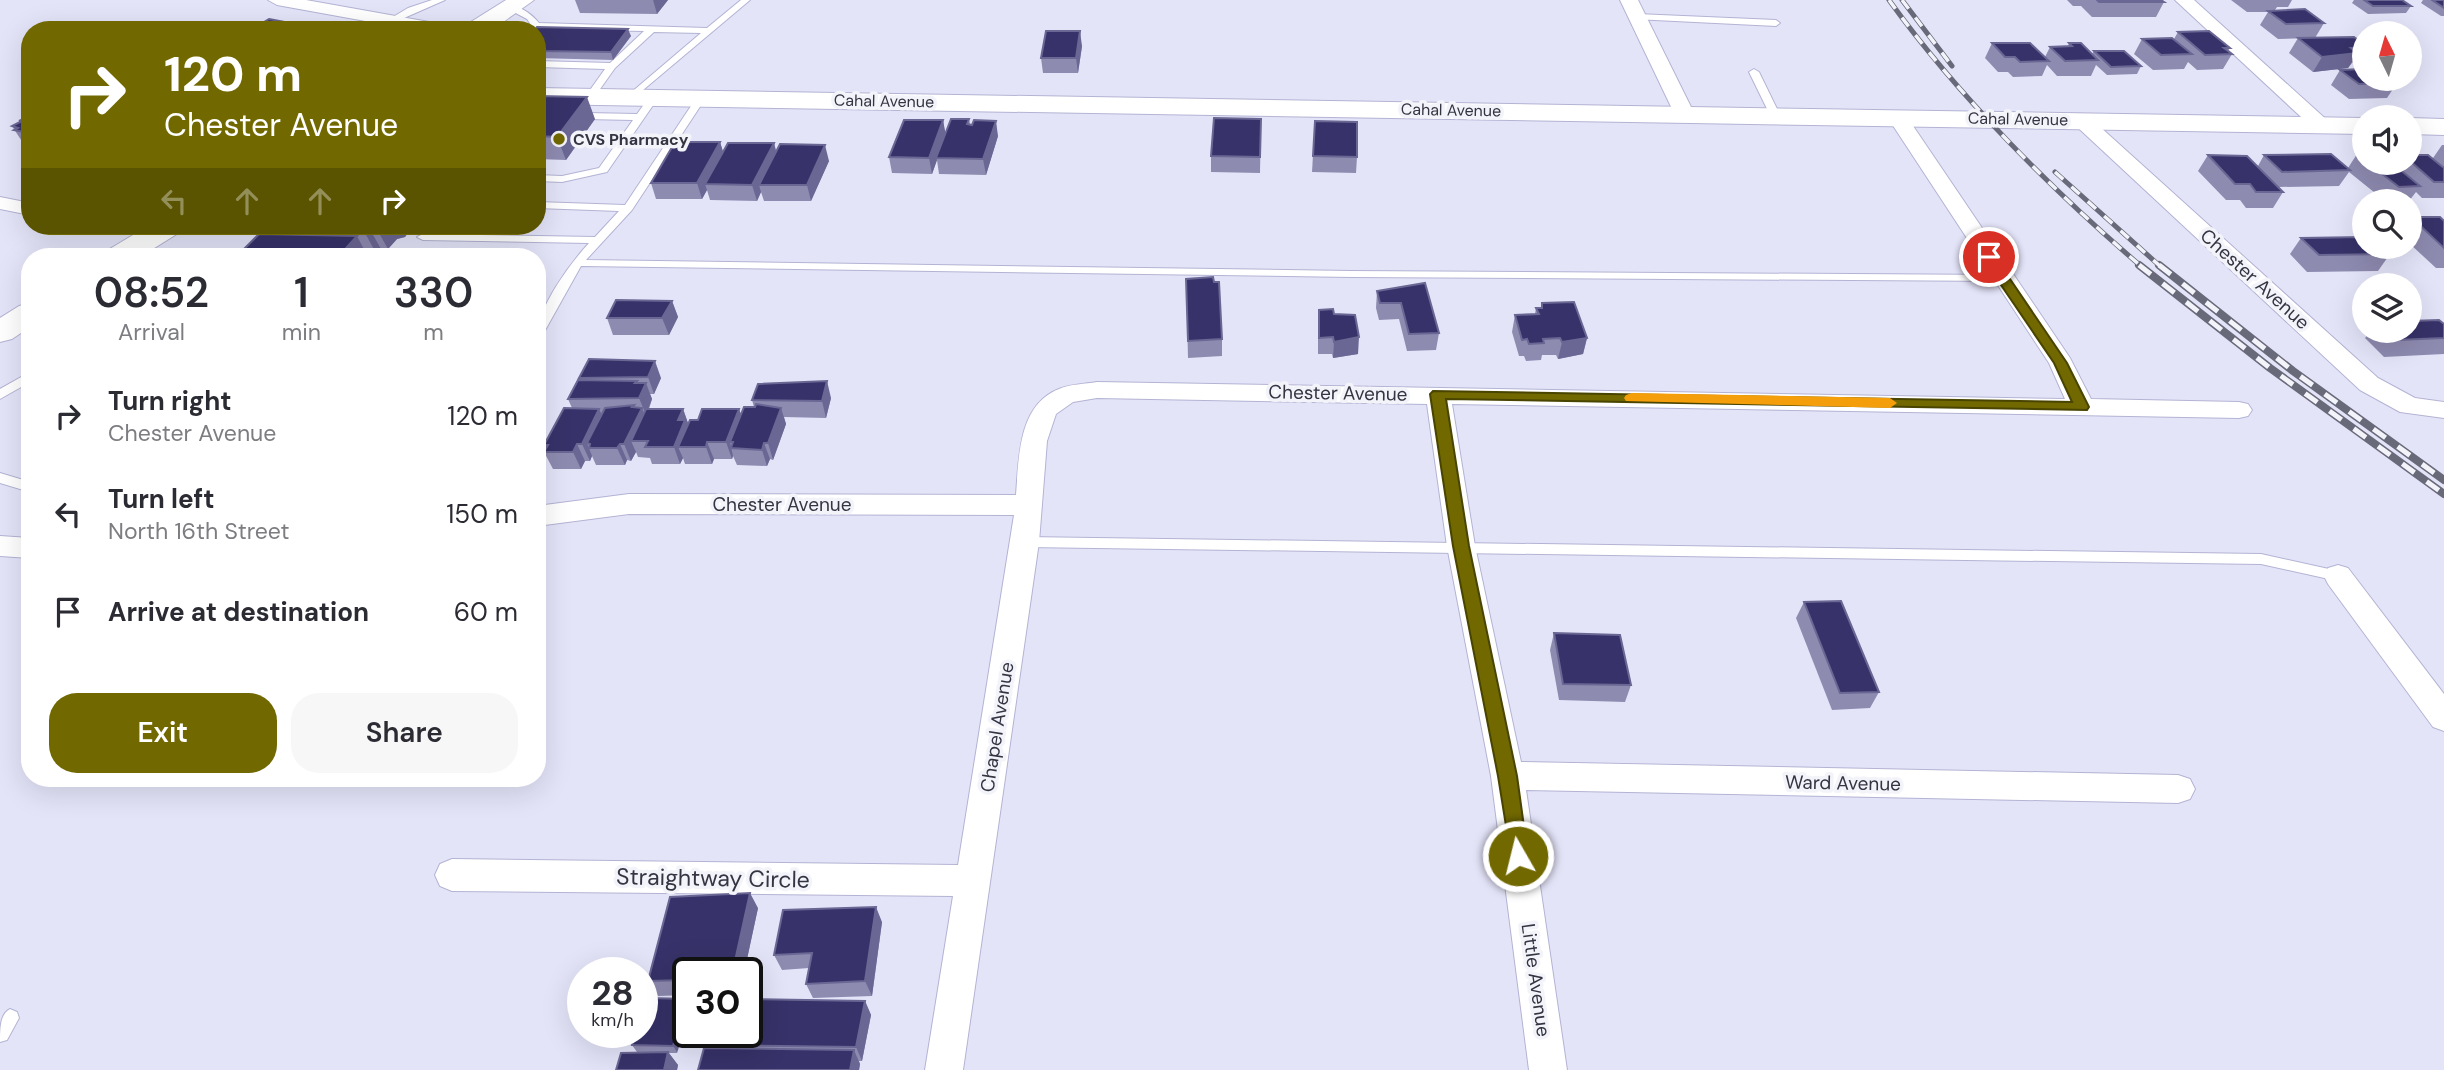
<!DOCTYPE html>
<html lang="en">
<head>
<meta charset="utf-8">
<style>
	body { margin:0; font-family:"DM Sans",sans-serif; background:#f7f7f7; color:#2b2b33; height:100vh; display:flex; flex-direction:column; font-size:26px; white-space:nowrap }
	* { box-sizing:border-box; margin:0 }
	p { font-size:23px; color:#7c7c81 }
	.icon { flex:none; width:38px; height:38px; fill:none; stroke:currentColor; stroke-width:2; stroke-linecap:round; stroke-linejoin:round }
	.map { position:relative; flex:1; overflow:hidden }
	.sheet { position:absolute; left:21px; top:248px; width:525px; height:539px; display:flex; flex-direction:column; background:#fff; border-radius:28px; box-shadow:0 7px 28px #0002 }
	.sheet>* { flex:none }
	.guide { position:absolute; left:21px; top:21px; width:525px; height:214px; border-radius:28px; box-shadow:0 7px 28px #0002; background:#716800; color:#fff; overflow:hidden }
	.needle { width:46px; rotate:355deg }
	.controls { position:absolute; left:2352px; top:21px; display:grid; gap:14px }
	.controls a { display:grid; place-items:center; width:70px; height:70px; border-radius:50%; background:#fff; box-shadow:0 7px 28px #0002; font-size:35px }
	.speed { position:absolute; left:567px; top:957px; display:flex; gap:14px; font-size:35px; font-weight:700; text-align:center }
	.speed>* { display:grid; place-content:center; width:91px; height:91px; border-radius:50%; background:#fff; box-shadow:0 7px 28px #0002; line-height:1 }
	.speed small { font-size:18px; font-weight:400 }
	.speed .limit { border:4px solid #111; border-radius:10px; background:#fff; color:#111 }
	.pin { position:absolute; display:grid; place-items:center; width:60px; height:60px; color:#fff; margin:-30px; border:4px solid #fff; border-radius:50%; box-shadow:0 2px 7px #0007 }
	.me { position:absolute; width:77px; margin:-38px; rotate:352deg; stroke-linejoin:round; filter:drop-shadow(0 0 5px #0008) }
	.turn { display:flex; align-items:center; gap:24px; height:147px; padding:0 28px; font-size:32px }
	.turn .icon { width:91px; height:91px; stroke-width:2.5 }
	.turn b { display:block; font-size:49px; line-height:60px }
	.lanes { display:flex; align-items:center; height:66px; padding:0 28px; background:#0003; justify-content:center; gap:35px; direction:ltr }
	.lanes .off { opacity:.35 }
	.eta { display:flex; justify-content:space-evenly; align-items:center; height:119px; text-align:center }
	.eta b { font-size:42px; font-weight:600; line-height:49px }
	.primary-button { display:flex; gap:14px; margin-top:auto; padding:14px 28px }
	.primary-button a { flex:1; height:80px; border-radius:28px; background:#716800; color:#fff; font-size:28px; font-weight:600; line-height:80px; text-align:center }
	.primary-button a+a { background:#f7f7f7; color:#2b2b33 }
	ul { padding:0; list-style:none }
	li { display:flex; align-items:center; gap:21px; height:98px; padding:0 28px }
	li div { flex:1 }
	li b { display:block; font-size:26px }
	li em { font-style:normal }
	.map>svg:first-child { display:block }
</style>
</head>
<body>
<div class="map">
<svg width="2444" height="1070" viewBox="0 0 2444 1070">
	<rect width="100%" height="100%" fill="#e4e4f9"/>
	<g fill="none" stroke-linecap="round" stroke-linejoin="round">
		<g stroke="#b3b3d4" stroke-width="2">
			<g id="lane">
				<polygon points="432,0 445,0 395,22 388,20 408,8"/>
				<path d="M 741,0 L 750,0 L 630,101 L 625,98 L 627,96 L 701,33 L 654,32 L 615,68 L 593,99 L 590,100 L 585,97 L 605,69 L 537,67 L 537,61 L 610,63 L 644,31 L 536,29 L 533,28 L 527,19 L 506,8 C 516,2 532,14 539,23 L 707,28 Z"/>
				<polygon points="1637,14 1776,20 1780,23 1776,26 1634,19 1633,17"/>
				<polygon points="1754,69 1759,72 1780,115 1778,117 1770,115 1749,72"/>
				<polygon points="653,95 658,98 607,172 562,182 537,181 537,175 562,176 599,168 633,120 537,118 537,112 637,114 650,96"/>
				<path d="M 700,96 L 705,99 L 632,210 L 586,260 L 1351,271 L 2002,275 L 2008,278 L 2002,281 L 1351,277 L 581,266 L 543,334 L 537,338 C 537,308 569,265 589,243 L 423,240 L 417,237 L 423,234 L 595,237 L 619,211 L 537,208 L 537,202 L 625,205 L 697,97 Z"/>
				<polygon points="30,372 30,382 0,399 0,389"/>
				<polygon points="0,473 30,482 30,492 0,483"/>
				<polygon points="1025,537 2261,554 2338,571 2343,572 2345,576 2343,580 2338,581 2261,564 1025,547 1018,542"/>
				<path d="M 10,1009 L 17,1012 L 19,1018 L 7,1040 L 0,1042 C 0,1029 0,1014 10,1009 Z"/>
			</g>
		</g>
		<g stroke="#b3b3d4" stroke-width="2">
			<g id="street">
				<polygon points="268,0 306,0 446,25 455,30 415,30 277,5"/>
				<polygon points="1620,0 1638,0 1694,113 1691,117 1684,119 1674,113"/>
				<polygon points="2175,0 2194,0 2328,121 2331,125 2328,129 2314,129"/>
				<path d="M 1898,112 L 1905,114 L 2070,358 L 2091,399 L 2239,402 L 2248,404 L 2252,410 L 2248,416 L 2239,418 L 1452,404 L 1475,546 L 1521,762 L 2178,775 L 2190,779 L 2195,789 L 2190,799 L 2178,803 L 1526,790 L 1567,1070 L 1529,1070 L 1491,776 L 1447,546 L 1427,404 L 1097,398 L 1073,402 L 1056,414 L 1047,441 L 1039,542 L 963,1070 L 925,1070 L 953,896 L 452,891 L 440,886 L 435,875 L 440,864 L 452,859 L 958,865 L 1014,515 L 629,514 L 537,526 L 537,506 L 629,494 L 1016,495 C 1019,458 1018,405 1059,389 C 1070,384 1085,384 1097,382 L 2065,399 L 2049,363 L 1888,118 Z"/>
				<polygon points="2081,114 2088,116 2378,378 2415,398 2444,402 2444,418 2400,412 2360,390 2074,124 2071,120"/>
				<polygon points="0,197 30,203 30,215 0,209"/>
				<polygon points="113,226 161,226 168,227 171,232 168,237 160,239 116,231"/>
				<polygon points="0,536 30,538 30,558 0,556"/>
				<polygon points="2338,565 2348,568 2444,694 2444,731 2433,727 2328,584 2324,576 2328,568"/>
			</g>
		</g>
		<g stroke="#b3b3d4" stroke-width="2">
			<g id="secondary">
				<polygon points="506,0 534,0 492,30 463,30 466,25"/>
				<polygon points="537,88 2364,118 2364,134 537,104"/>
				<polygon points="2410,118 2444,119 2444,135 2410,134"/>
				<polygon points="148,226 184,226 180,232 140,257 104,257 108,250"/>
				<polygon points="30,303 30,327 12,339 0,342 0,318 19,306"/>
			</g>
		</g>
		<use href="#lane" fill="#fff" fill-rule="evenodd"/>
		<use href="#street" fill="#fff" fill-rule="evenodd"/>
		<use href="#secondary" fill="#fff" fill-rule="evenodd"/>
		<g stroke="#686979" stroke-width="5">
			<g id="rail-far1">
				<path d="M 1889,0 C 1958,96 2052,190 2142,267"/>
				<polyline points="1902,0 1952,66"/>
				<polyline points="2055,172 2161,267"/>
			</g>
		</g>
		<g stroke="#686979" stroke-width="8">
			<g id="rail">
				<polyline points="2139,265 2270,368 2444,494"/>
				<polyline points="2159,265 2293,371 2444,480"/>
			</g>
		</g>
		<use href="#rail-far1" stroke="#f3f3fa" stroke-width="3.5" stroke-dasharray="11" stroke-linecap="butt"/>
		<use href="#rail" stroke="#f3f3fa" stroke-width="5" stroke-dasharray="15" stroke-linecap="butt"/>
	</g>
	<g fill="#8e8bb1">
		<polygon points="575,0 668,0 657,14 580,13"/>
		<polygon points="2067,0 2161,0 2164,2 2156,17 2092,17 2081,6 2073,6"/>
		<polygon points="2231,0 2292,0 2288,7 2277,7 2275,10 2324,23 2315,38 2278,39 2260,25 2268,12 2247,12"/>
		<polygon points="2354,0 2402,0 2411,6 2406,13 2368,14 2352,3"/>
		<polygon points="2423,0 2444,0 2444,16 2441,16 2421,3"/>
		<polygon points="537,30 631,36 613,60 537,58"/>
		<polygon points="2178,32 2230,48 2228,51 2232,54 2223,69 2197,70 2188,62 2184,69 2153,70 2134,54 2142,39 2174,39"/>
		<polygon points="2298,38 2364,44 2364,54 2359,62 2352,63 2348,68 2313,72 2289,53"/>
		<polygon points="1992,43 2045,57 2050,47 2068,46 2069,43 2092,54 2094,51 2141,66 2137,74 2107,75 2096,65 2091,76 2057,76 2047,65 2042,76 2013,77 2008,72 1998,72 1985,58"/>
		<polygon points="1082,46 1078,73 1043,73 1041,58"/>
		<polygon points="2340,70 2397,83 2387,98 2349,99 2331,85"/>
		<polygon points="537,96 595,119 566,160 537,159"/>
		<polygon points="30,116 30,147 25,146 12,126 20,122 19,121"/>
		<polygon points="969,119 970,124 998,136 986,175 939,174 937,160 932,174 892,173 889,157 943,120 945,134"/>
		<polygon points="1261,119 1260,173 1211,172 1211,156"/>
		<polygon points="1315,121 1357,157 1356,173 1312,172"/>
		<polygon points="720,142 723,152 774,143 776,151 829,161 811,201 764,201 761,192 757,201 710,200 707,190 702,199 656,199 651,183"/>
		<polygon points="2442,145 2444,145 2444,198 2422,198 2416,192 2409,201 2385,201 2349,172 2339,186 2279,187 2283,192 2273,208 2246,208 2240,200 2226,200 2198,171 2208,155 2258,166 2264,155 2348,168 2357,154 2364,154 2364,163 2392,163 2395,165 2397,163 2410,163 2410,155 2433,158"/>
		<polygon points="2411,217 2444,221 2444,268 2436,268 2410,244 2410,219"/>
		<polygon points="269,226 413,226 405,237 397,239 388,249 381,249 377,255 367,255 368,257 236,257 274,234"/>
		<polygon points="2301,238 2390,254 2378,271 2307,272 2290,254"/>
		<polygon points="1186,279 1222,339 1222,356 1188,358"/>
		<polygon points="1425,283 1439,333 1436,350 1407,351 1399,319 1379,320 1376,308 1377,291"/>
		<polygon points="672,301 678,317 669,335 613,335 607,318"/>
		<polygon points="1542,303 1587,338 1583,354 1558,359 1556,355 1542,355 1541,360 1526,361 1524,356 1519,356 1512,332 1515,315 1535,314 1536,308 1541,308"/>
		<polygon points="1319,310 1334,314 1358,354 1333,358 1332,354 1318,354 1318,327"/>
		<polygon points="2444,324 2444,354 2384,357 2365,338 2371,331 2410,331"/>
		<polygon points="589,359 661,378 654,394 650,394 652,399 649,409 683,409 688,423 739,409 741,414 754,407 752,400 831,398 826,418 784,417 786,424 773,460 770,459 767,466 737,465 733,456 732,459 714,459 712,464 685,464 683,458 680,464 652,464 650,458 638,457 636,452 631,461 627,460 625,465 596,465 592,456 590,461 585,461 581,469 553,469 544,452 546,448 544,445 572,408 568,399 580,380 579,378"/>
		<polygon points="1804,602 1879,692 1870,708 1832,710 1796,618"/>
		<polygon points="1554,633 1631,685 1625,702 1559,700 1550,650"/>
		<polygon points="758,908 744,973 688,973 688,995 658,996 648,981"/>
		<polygon points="882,922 872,996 813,998 806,984 809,968 782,970 774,955"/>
		<polygon points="647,998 677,1053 669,1053 678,1065 677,1070 616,1070 651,1052 637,1052 632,1045"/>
		<polygon points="865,1001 871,1015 862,1061 859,1061 860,1064 859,1070 698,1070 706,1048 704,1045"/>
	</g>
	<g fill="#6b6794">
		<polygon points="653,0 668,0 657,14"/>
		<polygon points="295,24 298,30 285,30"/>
		<polygon points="628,29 631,36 613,60 611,52"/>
		<polygon points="1080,31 1082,46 1078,73 1076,58"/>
		<polygon points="2358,53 2348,68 2313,72 2322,57"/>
		<polygon points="587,97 595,119 566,160 557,137"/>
		<polygon points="943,120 946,136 936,158 937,160 932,174 929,158"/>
		<polygon points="996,121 998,136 986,175 983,159"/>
		<polygon points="720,142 725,158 705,184 707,190 702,199 697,183"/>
		<polygon points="774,143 778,159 759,185 761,192 757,201 752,185"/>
		<polygon points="825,145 829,161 811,201 807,185"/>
		<polygon points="368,226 381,249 377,255 364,231"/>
		<polygon points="375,226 413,226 405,237 397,239 388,249"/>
		<polygon points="357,236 368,257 338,257"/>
		<polygon points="672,301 678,317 669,335 662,318"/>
		<polygon points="1359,337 1358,354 1333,358 1334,342"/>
		<polygon points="1587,338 1583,354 1558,359 1562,342"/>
		<polygon points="655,361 661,378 654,394 648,377"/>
		<polygon points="637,381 642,392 646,383 652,399 646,415 639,398 635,383"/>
		<polygon points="827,381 831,398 826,418 822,401"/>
		<polygon points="634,405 638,416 642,408 648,425 631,441 636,452 631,461 624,444 632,407"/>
		<polygon points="781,408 786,424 773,460 768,443"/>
		<polygon points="599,409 607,426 590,444 587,443 592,456 590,461 582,444"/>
		<polygon points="683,409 689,426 678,447 683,458 680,464 674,447 678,420"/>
		<polygon points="739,409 745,426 733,442 730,442 733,456 732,459 726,442"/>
		<polygon points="707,442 714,459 712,464 706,447"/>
		<polygon points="764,443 770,459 767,466 762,450"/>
		<polygon points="577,444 585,461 581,469 573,452"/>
		<polygon points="620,444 627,460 625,465 617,448"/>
		<polygon points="750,893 758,908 744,973 742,973 735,961"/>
		<polygon points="876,907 882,922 872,996 865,981"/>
		<polygon points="701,962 708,973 698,973"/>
		<polygon points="687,999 688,1019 677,1053 673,1046"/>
		<polygon points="865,1001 871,1015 862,1061 856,1047"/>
		<polygon points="854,1050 860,1064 859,1070 850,1070"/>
		<polygon points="668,1052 678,1065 677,1070 664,1070"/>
	</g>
	<g fill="#373269" stroke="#6b6794" stroke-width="2">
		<polygon points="2097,0 2161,0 2164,2 2099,2"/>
		<polygon points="2364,0 2402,0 2411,6 2373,6"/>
		<polygon points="2432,0 2444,0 2444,8"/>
		<polygon points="2305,9 2324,23 2286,24 2268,11"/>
		<polygon points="269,19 295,24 285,30 251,30"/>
		<polygon points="537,27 628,29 611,52 537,51 537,30 535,30"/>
		<polygon points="1046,31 1080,31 1076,58 1041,58"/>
		<polygon points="2209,31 2230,48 2224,48 2232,54 2205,55 2178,32"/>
		<polygon points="2354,37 2364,44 2364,47 2351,48 2358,53 2322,57 2298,38"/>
		<polygon points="2172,38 2192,54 2161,55 2142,39"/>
		<polygon points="1992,43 2030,43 2049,61 2020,62 2015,57 2005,57"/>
		<polygon points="2069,43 2081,43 2098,60 2065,61 2050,47 2072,46"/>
		<polygon points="2094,51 2124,51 2141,66 2111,67"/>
		<polygon points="2364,69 2364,79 2392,79 2397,83 2359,84 2340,70"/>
		<polygon points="537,96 587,97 557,137 537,136"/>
		<polygon points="30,116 30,133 14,130 18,128 12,126 22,121 19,121"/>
		<polygon points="1214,118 1261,119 1260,157 1211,156"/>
		<polygon points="951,119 969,119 967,124 972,125 974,120 996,121 983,159 936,158"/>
		<polygon points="904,120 943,120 929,158 889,157"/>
		<polygon points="1315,121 1357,122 1357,157 1313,156"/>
		<polygon points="675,142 720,142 697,183 651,183"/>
		<polygon points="728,143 774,143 752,185 705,184"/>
		<polygon points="780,144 825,145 807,185 759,185"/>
		<polygon points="2331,154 2350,170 2282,172 2264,155"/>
		<polygon points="2357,154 2364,154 2364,160"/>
		<polygon points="2208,155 2247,156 2283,192 2256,192 2250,184 2235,184"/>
		<polygon points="2410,155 2428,155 2444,168 2444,182 2434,182 2410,161"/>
		<polygon points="2368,163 2392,163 2420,186 2399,187"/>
		<polygon points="2411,217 2440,217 2444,221 2444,248"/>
		<polygon points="349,226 368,226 364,231 345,231"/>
		<polygon points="259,234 357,236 338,257 236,257"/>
		<polygon points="2364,237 2364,247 2382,247 2390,254 2319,255 2301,238"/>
		<polygon points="1213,277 1214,282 1219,282 1222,339 1188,341 1186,279"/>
		<polygon points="1425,283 1439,333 1409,334 1401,303 1380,303 1377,291"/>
		<polygon points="616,300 672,301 662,318 607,318"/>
		<polygon points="1574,302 1587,338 1562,342 1560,338 1543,339 1544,343 1529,344 1527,339 1522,340 1515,315 1539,314 1536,308 1542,308 1542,303"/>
		<polygon points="1333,309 1334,314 1355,315 1359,337 1334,342 1333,337 1319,338 1319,310"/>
		<polygon points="2439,320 2444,324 2444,338 2397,340 2387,331 2410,331 2410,321"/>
		<polygon points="589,359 655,361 648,377 579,378"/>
		<polygon points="578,380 637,381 635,383 646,383 639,398 568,399"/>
		<polygon points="827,381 822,401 752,400 758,384"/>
		<polygon points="756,404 781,408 768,443 764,443 762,450 731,448 733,442 730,442 744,407 755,407"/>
		<polygon points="634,405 632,407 642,408 624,444 620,444 617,448 589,448 590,444 587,443 605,408"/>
		<polygon points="564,408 599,409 582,444 577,444 573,452 544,452 548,445 544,445"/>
		<polygon points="646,409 683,409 678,420 685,420 674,447 645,447 648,441 631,441"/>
		<polygon points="702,409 739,409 726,442 707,442 706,447 678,447 690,420 698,420"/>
		<polygon points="1841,601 1879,692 1840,693 1804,602"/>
		<polygon points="1554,633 1620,635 1631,685 1563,684"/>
		<polygon points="750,893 735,961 701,962 698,973 688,973 688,980 648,981 670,897"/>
		<polygon points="876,907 865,981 806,984 812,953 774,955 783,910"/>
		<polygon points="647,998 687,999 673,1046 632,1045 636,1032 642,1032 642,1013"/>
		<polygon points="747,999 865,1001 856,1047 704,1045 708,1032 747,1032"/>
		<polygon points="704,1048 854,1050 850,1070 698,1070"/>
		<polygon points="668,1052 664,1070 616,1070 621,1053"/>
	</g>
	<polygon fill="#716800" stroke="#494400" stroke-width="2" points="1989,253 1993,254 2067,363 2089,407 2087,410 1446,399 1469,546 1517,776 1528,856 1525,863 1518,865 1512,863 1498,776 1453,546 1430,394 1433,391 2072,402 2054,363 1982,257"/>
	<polygon fill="#f59e0b" points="1632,393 1890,398 1897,403 1890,408 1626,401 1624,398 1626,395"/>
	<circle fill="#716800" stroke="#f3f3fa" stroke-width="2.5" cx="559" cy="139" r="7"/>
	<g text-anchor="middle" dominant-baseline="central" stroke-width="7" stroke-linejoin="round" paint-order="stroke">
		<g font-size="16" fill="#343542" stroke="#f3f3fa">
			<text transform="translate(884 101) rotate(1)">Cahal Avenue</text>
			<text transform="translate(1451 110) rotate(1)">Cahal Avenue</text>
			<text transform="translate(2018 119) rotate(1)">Cahal Avenue</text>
		</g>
		<g font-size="16" font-weight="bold" fill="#343542" stroke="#f3f3fa" text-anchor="start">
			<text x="573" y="139">CVS Pharmacy</text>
		</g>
		<g font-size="19" fill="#343542" stroke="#f3f3fa">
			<text transform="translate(2255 279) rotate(42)">Chester Avenue</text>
			<text transform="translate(1338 393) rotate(1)">Chester Avenue</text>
			<text x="782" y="504">Chester Avenue</text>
			<text transform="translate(997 727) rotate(-81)">Chapel Avenue</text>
			<text transform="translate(1843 783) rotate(1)">Ward Avenue</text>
			<text transform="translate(1536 980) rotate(82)">Little Avenue</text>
		</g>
		<g font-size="23" fill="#343542" stroke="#f3f3fa">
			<text transform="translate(713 878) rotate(1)">Straightway Circle</text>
		</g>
	</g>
</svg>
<div class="controls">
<a><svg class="needle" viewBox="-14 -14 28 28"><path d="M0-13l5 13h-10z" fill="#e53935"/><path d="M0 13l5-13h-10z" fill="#7c7c81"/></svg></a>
<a><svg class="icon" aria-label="sound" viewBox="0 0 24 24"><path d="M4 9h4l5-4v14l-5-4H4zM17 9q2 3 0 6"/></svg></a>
<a><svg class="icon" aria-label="search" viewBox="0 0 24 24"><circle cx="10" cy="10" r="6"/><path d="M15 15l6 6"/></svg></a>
<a><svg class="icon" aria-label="layers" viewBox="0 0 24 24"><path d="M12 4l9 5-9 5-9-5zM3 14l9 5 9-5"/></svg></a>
</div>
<div class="speed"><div>28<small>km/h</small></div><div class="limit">30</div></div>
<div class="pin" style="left:1989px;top:257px;background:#d93025"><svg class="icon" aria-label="arrive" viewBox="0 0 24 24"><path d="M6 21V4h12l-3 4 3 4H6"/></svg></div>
<svg class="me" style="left:1518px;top:856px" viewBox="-20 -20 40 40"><circle r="17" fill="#716800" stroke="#fff" stroke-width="3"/><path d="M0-11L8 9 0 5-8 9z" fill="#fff"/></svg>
<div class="guide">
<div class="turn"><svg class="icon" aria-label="right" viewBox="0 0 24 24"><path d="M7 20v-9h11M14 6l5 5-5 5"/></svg><div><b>120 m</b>Chester Avenue</div></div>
<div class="lanes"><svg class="icon off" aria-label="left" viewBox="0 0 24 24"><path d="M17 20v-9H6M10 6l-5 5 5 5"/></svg><svg class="icon off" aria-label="ahead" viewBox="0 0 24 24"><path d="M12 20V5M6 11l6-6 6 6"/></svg><svg class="icon off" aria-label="ahead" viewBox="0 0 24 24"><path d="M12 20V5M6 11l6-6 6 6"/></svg><svg class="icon" aria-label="right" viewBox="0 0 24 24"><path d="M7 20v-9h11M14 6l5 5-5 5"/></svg></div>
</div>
<section class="sheet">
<div class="eta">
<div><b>08:52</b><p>Arrival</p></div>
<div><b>1</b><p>min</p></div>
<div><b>330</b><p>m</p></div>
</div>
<ul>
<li><svg class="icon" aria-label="right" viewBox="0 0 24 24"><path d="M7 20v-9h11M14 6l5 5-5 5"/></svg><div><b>Turn right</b><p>Chester Avenue</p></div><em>120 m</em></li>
<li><svg class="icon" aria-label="left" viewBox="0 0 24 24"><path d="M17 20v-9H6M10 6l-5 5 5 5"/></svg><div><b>Turn left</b><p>North 16th Street</p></div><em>150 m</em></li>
<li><svg class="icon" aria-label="arrive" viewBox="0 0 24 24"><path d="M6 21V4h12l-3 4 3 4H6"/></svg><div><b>Arrive at destination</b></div><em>60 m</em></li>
</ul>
<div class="primary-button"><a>Exit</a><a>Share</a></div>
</section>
</div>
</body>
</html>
